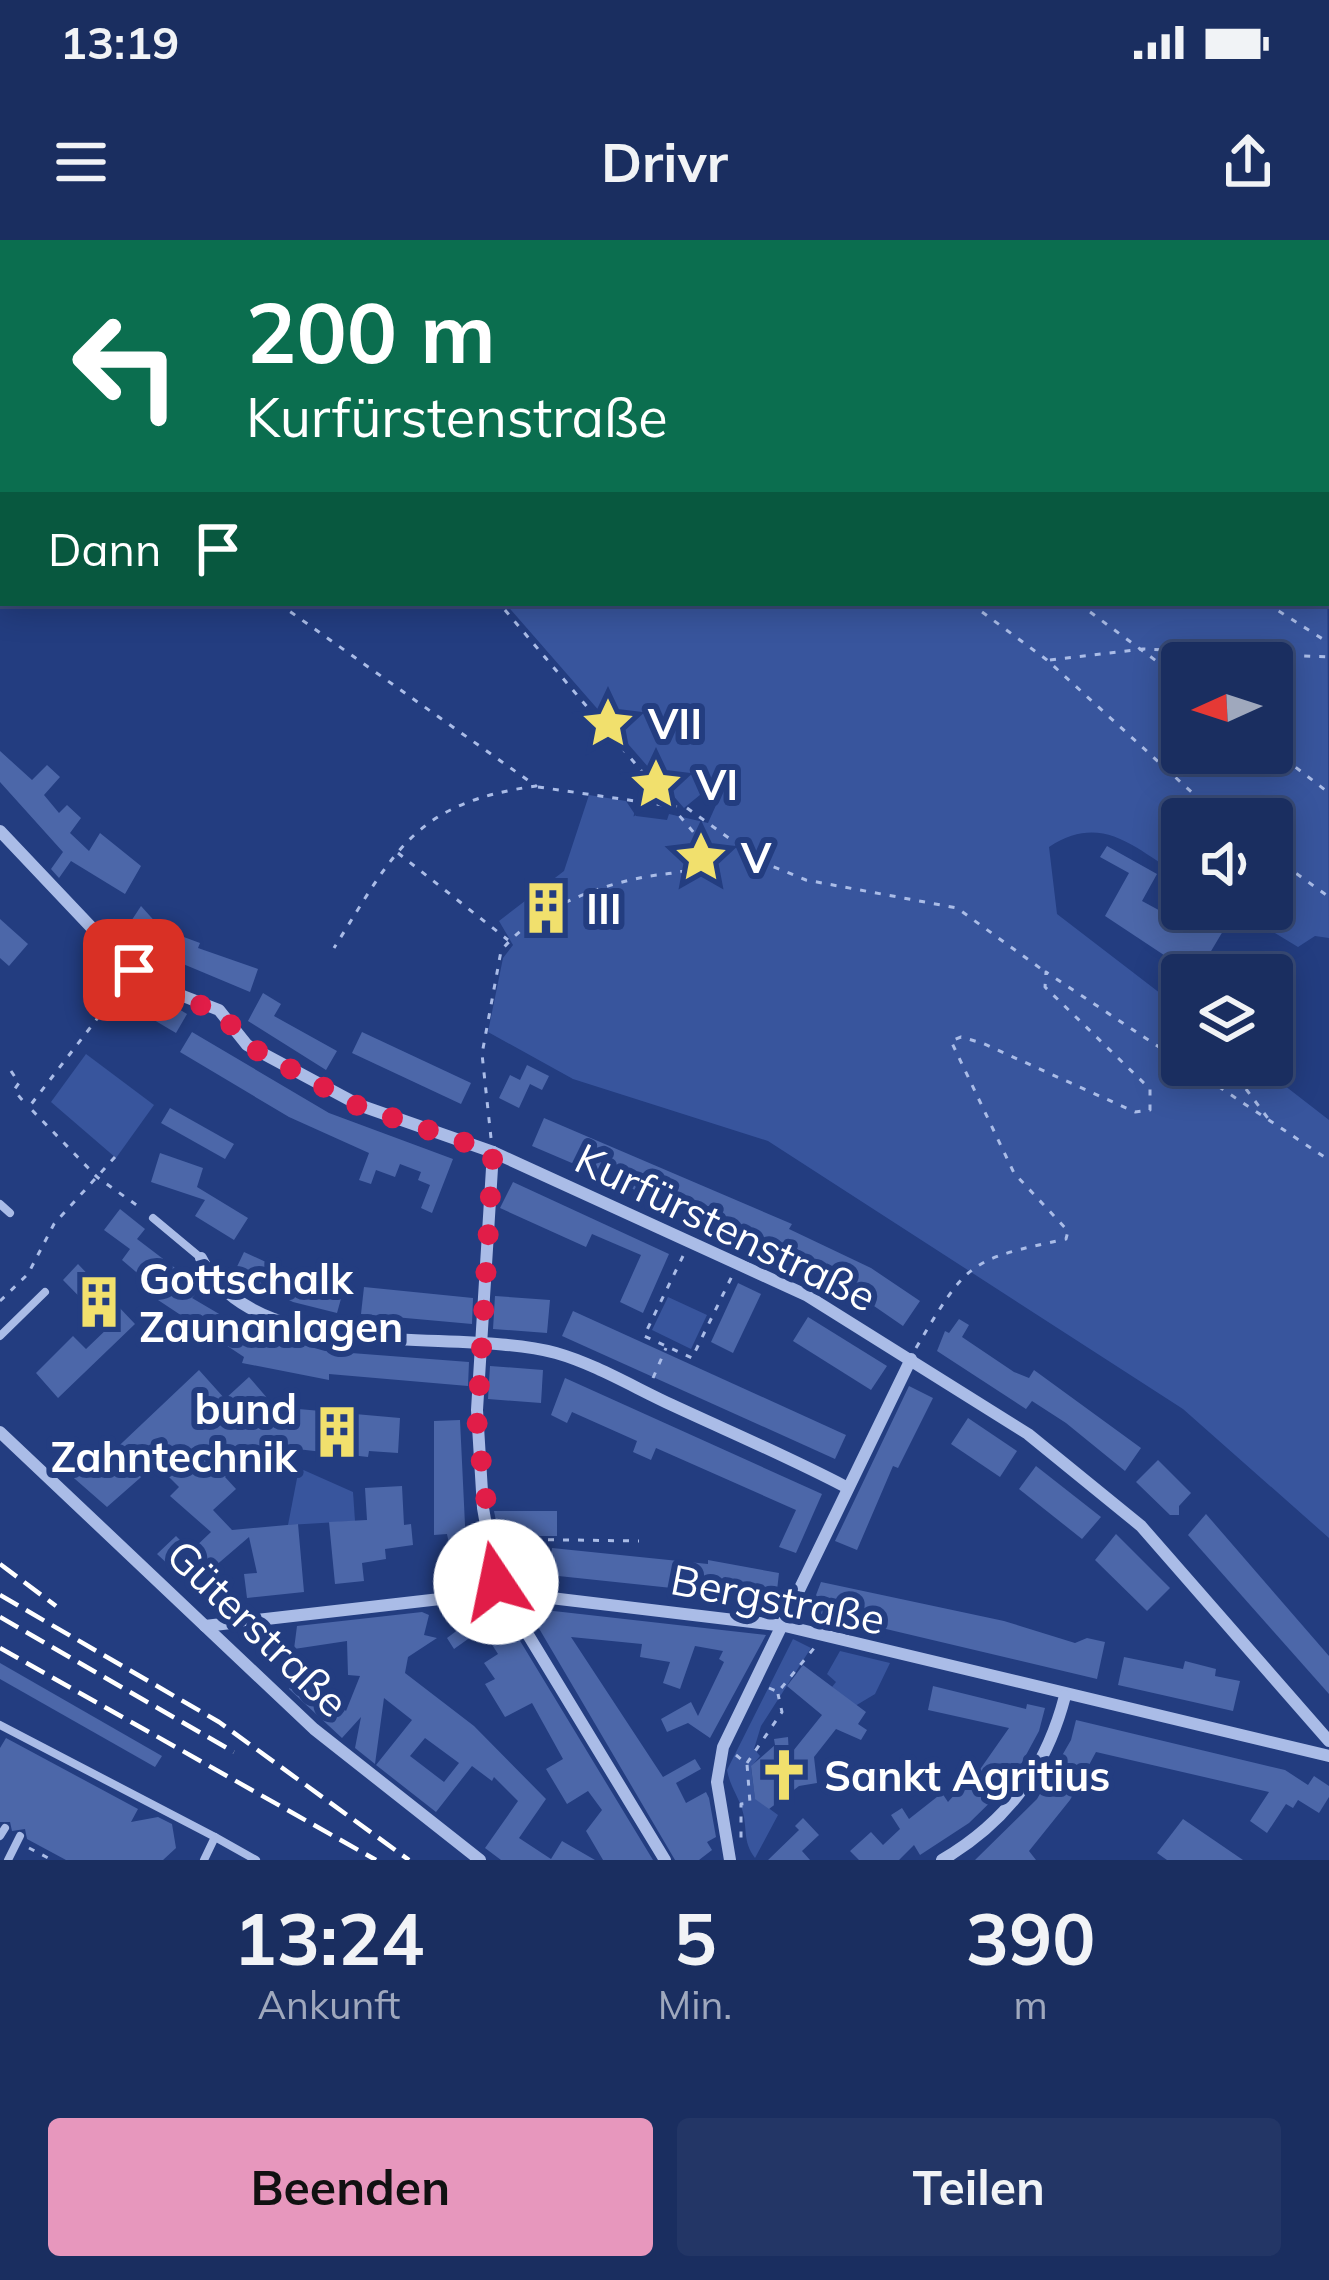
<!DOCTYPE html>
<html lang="de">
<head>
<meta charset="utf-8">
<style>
	body { margin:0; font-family:Mulish,sans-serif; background:#233666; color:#f1f3f6; height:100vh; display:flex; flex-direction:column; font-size:45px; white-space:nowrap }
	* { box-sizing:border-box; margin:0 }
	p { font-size:39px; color:#9fa8bd }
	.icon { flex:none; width:66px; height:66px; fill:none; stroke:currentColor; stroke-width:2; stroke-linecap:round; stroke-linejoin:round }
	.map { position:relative; height:1620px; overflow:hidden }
	.sheet { display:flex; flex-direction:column; background:#1a2e60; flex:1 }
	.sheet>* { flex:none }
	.guide { position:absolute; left:0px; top:0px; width:1329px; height:366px; box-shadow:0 6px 30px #0003,0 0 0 3px #384a75; background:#0b6e4f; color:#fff; overflow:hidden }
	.needle { width:78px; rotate:267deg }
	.fabs { position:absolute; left:1161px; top:402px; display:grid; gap:24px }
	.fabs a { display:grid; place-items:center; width:132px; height:132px; border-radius:12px; background:#1a2e60; box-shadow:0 6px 30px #0003,0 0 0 3px #384a75; font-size:60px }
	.pin { position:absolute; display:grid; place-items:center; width:102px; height:102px; color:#fff; margin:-51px; border-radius:24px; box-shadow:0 6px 18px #0006 }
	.me { position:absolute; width:132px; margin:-66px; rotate:349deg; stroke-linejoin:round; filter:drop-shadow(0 0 9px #0008) }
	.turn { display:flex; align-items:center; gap:42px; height:252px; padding:0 48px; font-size:54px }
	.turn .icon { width:156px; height:156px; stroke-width:2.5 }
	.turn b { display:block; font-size:84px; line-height:102px }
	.then { display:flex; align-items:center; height:114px; padding:0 48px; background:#0003; gap:24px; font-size:45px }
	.eta { display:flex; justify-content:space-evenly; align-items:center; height:204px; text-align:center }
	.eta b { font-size:72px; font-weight:700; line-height:84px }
	.primary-button { display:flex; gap:24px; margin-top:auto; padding:24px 48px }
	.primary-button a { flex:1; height:138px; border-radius:12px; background:#e797bd; color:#111; font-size:48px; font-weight:700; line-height:138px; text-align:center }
	.primary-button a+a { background:#233666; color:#f1f3f6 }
	.status { display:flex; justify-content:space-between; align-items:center; height:84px; padding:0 60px; background:#1a2e60; direction:ltr }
	.status svg { height:33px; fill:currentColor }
	header { display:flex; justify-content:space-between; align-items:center; height:156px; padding:0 48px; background:#1a2e60; font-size:54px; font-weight:700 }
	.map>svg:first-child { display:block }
</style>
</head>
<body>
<div class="status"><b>13:19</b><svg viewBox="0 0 49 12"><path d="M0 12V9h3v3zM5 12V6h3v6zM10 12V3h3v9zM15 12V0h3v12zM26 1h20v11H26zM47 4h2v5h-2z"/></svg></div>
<header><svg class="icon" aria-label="menu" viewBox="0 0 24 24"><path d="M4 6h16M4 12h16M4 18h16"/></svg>Drivr<svg class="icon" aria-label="share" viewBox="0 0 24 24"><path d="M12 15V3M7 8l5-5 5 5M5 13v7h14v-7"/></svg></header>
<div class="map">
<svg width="1329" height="1620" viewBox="0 0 1329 1620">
	<rect width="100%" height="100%" fill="#233d80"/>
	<g fill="#38559d" fill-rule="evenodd">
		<polygon points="175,0 1265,0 1268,3 179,3"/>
		<path d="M 1326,61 L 1329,698 L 1315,696 L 1298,707 L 1235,669 L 1272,669 L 1272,579 L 1182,579 L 1182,637 C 1134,608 1103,572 1049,607 L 1057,674 L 1182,770 L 1182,825 L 1258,825 L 1329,880 L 1329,1298 L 1183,1169 L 768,901 L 573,839 L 488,792 L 503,718 L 513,705 L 499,681 L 564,631 L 589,555 L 626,561 L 636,576 L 667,580 L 669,574 L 708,583 L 717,563 L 706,550 L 684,568 L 505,363 L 1326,363 ZM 1182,423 L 1272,423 L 1272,513 L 1182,513 Z"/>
		<polygon points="86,814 154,865 116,918 51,862"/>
		<polygon points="668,1057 707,1075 691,1109 652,1090"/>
		<polygon points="299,1228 353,1252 355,1281 288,1285"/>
		<path d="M 793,1399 L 811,1408 L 761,1486 L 754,1509 L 760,1516 L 751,1527 L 755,1558 L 778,1575 L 755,1618 C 742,1601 748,1588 742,1569 C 737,1554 730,1546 727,1530 Z"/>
		<polygon points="840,1411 890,1423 875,1454 855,1466 832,1447 836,1442 827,1434"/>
	</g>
	<g fill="#4c67a9" fill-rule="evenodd">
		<polygon points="0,511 32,540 47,525 60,537 44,555 59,573 67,565 81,578 70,593 89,611 100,593 141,626 125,654 71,621 59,638 51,629 63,612 0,542"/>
		<polygon points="1107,606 1157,634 1142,661 1179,681 1186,670 1223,691 1201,728 1184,718 1179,725 1105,676 1129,633 1100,617"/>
		<polygon points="141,666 159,686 145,707 124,692"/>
		<polygon points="0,679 28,704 9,726 0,718"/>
		<polygon points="173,693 200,703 198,708 258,729 250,752 164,716"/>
		<polygon points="149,751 187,774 176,793 137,770"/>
		<polygon points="263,753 281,764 274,776 337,811 326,830 248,781"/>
		<polygon points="192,792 329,873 453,919 432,973 421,968 430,945 418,940 421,932 400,924 395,937 376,930 371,944 359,940 369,913 289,877 180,812"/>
		<polygon points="362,792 471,843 461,864 352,813"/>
		<polygon points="527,825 549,836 542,850 530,844 519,868 499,858 510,835 520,840"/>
		<polygon points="170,868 234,904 225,919 161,883"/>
		<polygon points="544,878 792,984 789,989 871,1028 920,1061 903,1086 845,1046 789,1023 792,1017 532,906"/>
		<polygon points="160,913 203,928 197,947 248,978 234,1000 195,976 205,960 151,942"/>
		<polygon points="513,942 669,1014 643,1073 620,1062 641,1015 592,994 586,1007 500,968"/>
		<polygon points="120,969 145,989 137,999 179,1031 176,1036 197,1052 192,1058 243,1088 325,1111 469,1122 468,1146 329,1134 329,1140 242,1123 244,1117 158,1060 162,1054 122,1020 130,1009 104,990"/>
		<polygon points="244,1012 294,1035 344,1048 337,1073 293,1062 234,1033"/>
		<polygon points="78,1024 135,1084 58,1158 36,1133 73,1096 86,1109 109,1087 63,1040"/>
		<polygon points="738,1043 761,1054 733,1113 711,1102"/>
		<polygon points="364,1047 473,1058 472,1084 361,1074"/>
		<polygon points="495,1056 550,1060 547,1093 493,1089"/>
		<polygon points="573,1071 846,1195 835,1219 562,1096"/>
		<polygon points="808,1077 887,1126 871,1150 793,1101"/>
		<polygon points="959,1079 969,1085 962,1097 1014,1132 1029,1138 1034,1130 1141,1208 1125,1231 1066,1183 1032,1161 1026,1169 937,1111 945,1091 949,1093"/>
		<polygon points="490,1126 543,1130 541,1163 488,1159"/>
		<polygon points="199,1130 225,1159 249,1137 274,1166 280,1161 287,1168 400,1178 398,1213 369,1211 368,1217 261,1205 225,1237 236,1249 213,1270 232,1290 298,1284 304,1352 247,1358 244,1334 257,1333 249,1297 200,1339 217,1337 201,1355 157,1314 176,1296 191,1311 211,1292 170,1256 179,1247 156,1224 107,1267 67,1232 93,1208 105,1219"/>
		<polygon points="565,1138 822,1254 796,1313 779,1307 796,1270 656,1208 651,1220 633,1212 637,1201 572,1172 567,1183 551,1175"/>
		<polygon points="909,1146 933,1158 898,1228 893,1226 857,1310 835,1301"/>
		<polygon points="968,1178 1017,1211 1000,1237 951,1204"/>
		<polygon points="460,1180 466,1306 476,1333 456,1337 447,1294 434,1295 434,1181"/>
		<polygon points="1158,1220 1191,1253 1179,1266 1179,1275 1170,1275 1136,1242"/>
		<polygon points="1036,1226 1101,1277 1082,1299 1019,1249"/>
		<polygon points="402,1246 404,1285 411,1284 413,1305 385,1309 386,1319 362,1323 364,1341 335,1344 329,1282 367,1280 365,1248"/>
		<polygon points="494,1271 557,1271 557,1296 499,1296"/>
		<polygon points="1206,1274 1329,1416 1329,1454 1188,1295"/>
		<polygon points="1116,1294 1170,1348 1147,1371 1095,1320"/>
		<polygon points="552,1308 708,1324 708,1320 779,1333 776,1359 549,1335"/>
		<polygon points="821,1342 1004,1381 1075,1403 1087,1398 1105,1402 1097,1439 810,1371"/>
		<polygon points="497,1363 653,1620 603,1620 586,1591 602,1570 588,1551 567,1564 546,1529 563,1519 532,1463 505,1477 485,1444 495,1439 484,1423 498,1414 482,1389 454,1409 447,1398 475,1377 473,1373"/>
		<polygon points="527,1368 766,1395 710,1498 688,1483 667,1492 661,1479 691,1462 698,1476 724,1422 719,1419 723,1411 695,1406 680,1449 663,1443 670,1422 640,1417 642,1404 571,1397 663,1537 695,1519 701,1529 676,1543 686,1563 706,1552 709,1558 716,1597 707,1602 712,1610 699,1620 675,1620"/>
		<path d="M 422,1372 L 429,1375 L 424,1395 L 437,1398 L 408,1417 L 405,1433 L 474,1486 L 546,1559 L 519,1598 L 551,1619 L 562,1601 L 595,1620 L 501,1620 L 485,1608 L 518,1561 L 494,1537 L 492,1541 L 472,1526 L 436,1572 L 376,1525 L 412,1480 L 384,1458 L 375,1524 L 355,1508 L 361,1477 L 342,1498 L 289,1449 L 297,1425 L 346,1471 L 360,1436 L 348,1435 L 347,1401 L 294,1409 L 297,1386 ZM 425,1498 L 459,1523 L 444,1542 L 410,1516 Z"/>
		<polygon points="1124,1417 1183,1429 1185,1421 1216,1429 1215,1436 1240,1441 1233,1471 1118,1445"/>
		<polygon points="0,1423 162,1516 155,1527 0,1439"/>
		<polygon points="803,1425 866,1472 858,1484 867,1490 861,1500 836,1489 814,1517 817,1543 799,1546 769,1569 755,1559 751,1526 775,1505 774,1499 788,1497 789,1516 822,1475 787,1446"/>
		<polygon points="933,1446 1026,1469 1027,1464 1045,1468 1039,1491 1012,1541 969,1583 920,1615 914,1605 899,1620 859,1620 850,1611 871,1592 883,1605 900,1589 891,1575 902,1568 909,1579 942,1553 948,1562 963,1545 967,1548 1009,1488 928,1470"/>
		<polygon points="1076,1480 1285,1530 1308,1545 1314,1536 1329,1546 1329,1557 1319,1573 1298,1560 1293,1568 1286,1564 1267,1593 1250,1581 1269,1552 1096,1512 1070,1560 1029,1611 1036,1620 975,1620 1037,1559 1071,1500"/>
		<polygon points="6,1498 138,1569 131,1582 158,1577 172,1584 176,1608 163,1620 66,1620 27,1599 25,1589 12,1591 10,1582 0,1582 0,1508"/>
		<polygon points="803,1578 819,1595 802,1611 810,1620 768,1620 799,1590 795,1586"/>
		<polygon points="1183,1579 1243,1620 1167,1620 1157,1613"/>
	</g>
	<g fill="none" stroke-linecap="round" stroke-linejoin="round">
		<g stroke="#aabce7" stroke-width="3" stroke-dasharray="6 9" stroke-linecap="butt">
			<polyline points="255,0 256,3"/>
			<polyline points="486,0 490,3"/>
			<polyline points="594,0 598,3"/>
			<polyline points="824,0 828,3"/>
			<polyline points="886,0 887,3"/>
			<polyline points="1057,0 1061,3"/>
			<polyline points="977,3 980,0"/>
			<polyline points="0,145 3,148"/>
			<polyline points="1326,236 1329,233"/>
			<polyline points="1326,263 1329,265"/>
			<path d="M 278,363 L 536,546 C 414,563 395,611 334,708"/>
			<polyline points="970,363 1047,420 1221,579"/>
			<polyline points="1078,363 1182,440"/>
			<polyline points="1266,363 1329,403"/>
			<polyline points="1050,420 1143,409 1329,417"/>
			<polyline points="1272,509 1329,553"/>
			<polyline points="538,547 677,567"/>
			<polyline points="687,568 762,622 806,640 957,668 1044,731"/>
			<polyline points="398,613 508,700"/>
			<polyline points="1272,616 1329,657"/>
			<polyline points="127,740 29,867 97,937 142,969"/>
			<polyline points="1228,825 1270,881"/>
			<polyline points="11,831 19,843 14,850 27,866"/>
			<path d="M 491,898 L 482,814 L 501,711 C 534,669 598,645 650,636 C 670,633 686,634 703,622 L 706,607 L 499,363"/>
			<polyline points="683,1016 644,1096 692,1118 733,1034"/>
			<polyline points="0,1061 28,1034 54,984 115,917"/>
			<path d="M 916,1108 C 968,1021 968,1020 1066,999 L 1068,991 L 1014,933 L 951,801 L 961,797 L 982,803 L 1135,872 L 1150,870 L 1150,849 L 1045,747 L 1046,732 L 1329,920"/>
			<polyline points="653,1138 666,1108"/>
			<polyline points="503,1299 639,1301"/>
			<polyline points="769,1448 778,1452 815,1407"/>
			<polyline points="736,1515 747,1524 750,1563 741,1564 741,1600"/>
			<polyline points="747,1523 782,1472 778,1454"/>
			<polyline points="29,1608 52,1620"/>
		</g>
		<g stroke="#aabce7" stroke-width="8">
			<polyline points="0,964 10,973"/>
			<polyline points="153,978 201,1018"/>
			<polyline points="0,1096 45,1052"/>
			<polyline points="0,1485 215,1597 204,1620"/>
			<polyline points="0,1596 5,1588"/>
			<polyline points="215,1597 256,1620"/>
			<polyline points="8,1620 20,1596"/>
		</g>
		<g stroke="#aabce7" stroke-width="12">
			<polyline points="0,591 126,724 165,749 219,770 247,805 359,865 493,912 806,1055 1028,1194 1141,1286 1329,1501"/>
			<polyline points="493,912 477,1170 483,1268 496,1342 665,1620"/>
			<path d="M 201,1018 C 254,1128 456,1086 556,1113 C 595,1124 635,1148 672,1165 C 730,1192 789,1217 846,1247"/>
			<polyline points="0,1192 314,1489 480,1620"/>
			<polyline points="205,1386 501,1352 785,1386 1329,1516"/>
			<polyline points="730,1620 717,1542 723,1507 911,1119"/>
			<path d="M 942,1620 C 1007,1582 1046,1529 1065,1456"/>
		</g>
		<g stroke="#fff" stroke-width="4.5" stroke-dasharray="21 9" stroke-linecap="butt">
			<polyline points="0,1324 56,1366"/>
			<polyline points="0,1355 219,1482 409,1620"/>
			<polyline points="0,1377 234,1512"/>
			<polyline points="0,1408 376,1620"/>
		</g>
	</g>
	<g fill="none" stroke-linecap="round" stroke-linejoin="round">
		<polyline stroke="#e11d48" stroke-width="21" stroke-dasharray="0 37.8" points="134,730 196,764 219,770 247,805 358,866 493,912 477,1186 496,1342"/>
	</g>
	<defs>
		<g id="sight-bare" transform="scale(4.14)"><path d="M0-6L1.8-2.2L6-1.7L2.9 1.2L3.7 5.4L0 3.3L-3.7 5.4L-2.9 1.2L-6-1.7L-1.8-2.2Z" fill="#f1e06d" stroke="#233d80" stroke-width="2.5" paint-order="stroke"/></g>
		<g id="building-bare" transform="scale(4.14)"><path d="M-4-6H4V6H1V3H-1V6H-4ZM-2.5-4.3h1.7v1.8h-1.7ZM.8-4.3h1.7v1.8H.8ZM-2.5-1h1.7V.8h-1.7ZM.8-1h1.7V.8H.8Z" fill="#f1e06d" stroke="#233d80" stroke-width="2.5" paint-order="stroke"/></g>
		<g id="church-bare" transform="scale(4.14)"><path d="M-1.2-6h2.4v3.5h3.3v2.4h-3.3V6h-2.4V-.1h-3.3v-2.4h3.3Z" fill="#f1e06d" stroke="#233d80" stroke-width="2.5" paint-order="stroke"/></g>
	</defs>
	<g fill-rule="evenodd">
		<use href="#sight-bare" x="608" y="483"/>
		<use href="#sight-bare" x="656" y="544"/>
		<use href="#sight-bare" x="701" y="617"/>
		<use href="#building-bare" x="546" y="668"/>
		<use href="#building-bare" x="99" y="1062"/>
		<use href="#building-bare" x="337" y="1192"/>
		<use href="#church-bare" x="784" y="1535"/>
	</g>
	<g text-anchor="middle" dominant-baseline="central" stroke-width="12" stroke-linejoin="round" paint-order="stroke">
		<g font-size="42" font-weight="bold" fill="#fff" stroke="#233d80" text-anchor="start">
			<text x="648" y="483">VII</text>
			<text x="696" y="544">VI</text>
			<text x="741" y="617">V</text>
			<text x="586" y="668">III</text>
			<text x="139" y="1038">Gottschalk<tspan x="139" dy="48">Zaunanlagen</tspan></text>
			<text x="297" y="1168" text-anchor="end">bund<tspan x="297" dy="48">Zahntechnik</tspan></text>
			<text x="824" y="1535">Sankt Agritius</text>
		</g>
		<g font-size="42" fill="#fff" stroke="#233d80">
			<text transform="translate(726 987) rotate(26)">Kurfürstenstraße</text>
			<text transform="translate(778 1359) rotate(11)">Bergstraße</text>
			<text transform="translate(258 1388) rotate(44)">Güterstraße</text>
		</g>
	</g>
</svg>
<div class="fabs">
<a><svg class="needle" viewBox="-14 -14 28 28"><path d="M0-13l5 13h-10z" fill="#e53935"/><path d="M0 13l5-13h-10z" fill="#9fa8bd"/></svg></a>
<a><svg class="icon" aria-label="sound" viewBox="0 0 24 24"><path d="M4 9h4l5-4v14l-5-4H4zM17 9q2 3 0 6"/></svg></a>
<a><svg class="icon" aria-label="layers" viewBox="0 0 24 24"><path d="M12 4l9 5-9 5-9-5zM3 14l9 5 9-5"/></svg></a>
</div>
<div class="pin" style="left:134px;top:730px;background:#d93025"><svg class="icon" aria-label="arrive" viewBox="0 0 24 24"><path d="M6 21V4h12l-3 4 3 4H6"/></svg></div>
<svg class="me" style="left:496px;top:1342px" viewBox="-20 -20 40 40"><circle r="19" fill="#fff"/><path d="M0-13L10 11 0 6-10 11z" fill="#e11d48"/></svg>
<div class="guide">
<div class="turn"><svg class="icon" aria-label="left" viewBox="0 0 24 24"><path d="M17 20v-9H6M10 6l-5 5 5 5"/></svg><div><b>200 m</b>Kurfürstenstraße</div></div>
<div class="then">Dann<svg class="icon" aria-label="arrive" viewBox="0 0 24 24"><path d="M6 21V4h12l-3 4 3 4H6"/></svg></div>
</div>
</div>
<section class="sheet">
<div class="eta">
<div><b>13:24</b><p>Ankunft</p></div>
<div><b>5</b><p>Min.</p></div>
<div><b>390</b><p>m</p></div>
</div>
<div class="primary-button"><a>Beenden</a><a>Teilen</a></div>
</section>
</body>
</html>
